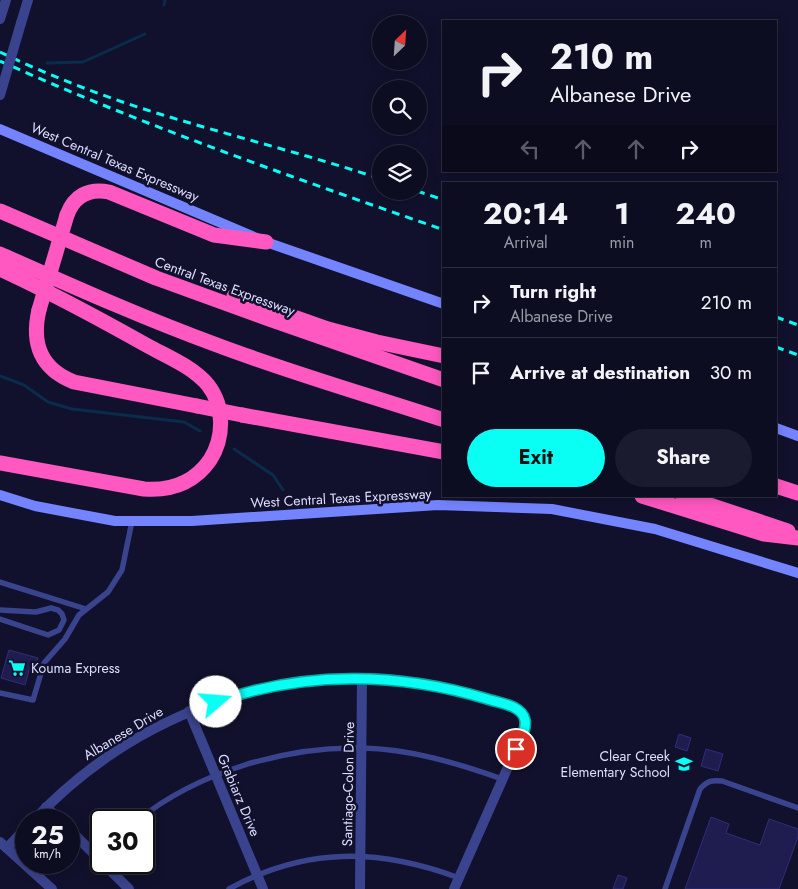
<!DOCTYPE html>
<html lang="en">
<head>
<meta charset="utf-8">
<style>
	body { margin:0; font-family:Jost,sans-serif; background:#1b1b2f; color:#f1f3f6; height:100vh; display:flex; flex-direction:column; font-size:19px; white-space:nowrap }
	* { box-sizing:border-box; margin:0 }
	p { font-size:16px; color:#9a9ca5 }
	.icon { flex:none; width:28px; height:28px; fill:none; stroke:currentColor; stroke-width:2; stroke-linecap:round; stroke-linejoin:round }
	.map { position:relative; flex:1; overflow:hidden }
	.drawer { position:absolute; left:442px; top:182px; width:335px; height:315px; display:flex; flex-direction:column; background:#0d0d22; border-radius:0px; box-shadow:0 2px 12px #0003,0 0 0 1px #2d2d40 }
	.drawer>* { flex:none }
	.banner { position:absolute; left:442px; top:20px; width:335px; height:152px; border-radius:0px; box-shadow:0 2px 12px #0003,0 0 0 1px #2d2d40; background:#0d0d22; color:#f1f3f6; overflow:hidden }
	.needle { width:32px; rotate:25deg }
	.controls { position:absolute; left:372px; top:15px; display:grid; gap:10px }
	.controls a { display:grid; place-items:center; width:55px; height:55px; border-radius:50%; background:#0d0d22; box-shadow:0 2px 12px #0003,0 0 0 1px #2d2d40; font-size:25px }
	.speed { position:absolute; left:15px; top:809px; display:flex; gap:10px; font-size:25px; font-weight:700; text-align:center }
	.speed>* { display:grid; place-content:center; width:65px; height:65px; border-radius:50%; background:#0d0d22; box-shadow:0 2px 12px #0003,0 0 0 1px #2d2d40; line-height:1 }
	.speed small { font-size:12px; font-weight:400 }
	.speed .limit { border:2px solid #111; border-radius:8px; background:#fff; color:#111 }
	.pin { position:absolute; display:grid; place-items:center; width:42px; height:42px; color:#fff; margin:-21px; border:2px solid #fff; border-radius:50%; box-shadow:0 1px 5px #0007 }
	.me { position:absolute; width:55px; margin:-28px; rotate:72deg; stroke-linejoin:round; filter:drop-shadow(0 0 4px #0008) }
	.turn { display:flex; align-items:center; gap:18px; height:105px; padding:0 25px; font-size:22px }
	.turn .icon { width:65px; height:65px; stroke-width:2.5 }
	.turn b { display:block; font-size:35px; line-height:42px }
	.lanes { display:flex; align-items:center; height:48px; padding:0 25px; background:#0003; justify-content:center; gap:25px; direction:ltr }
	.lanes .off { opacity:.35 }
	.eta { display:flex; justify-content:space-evenly; align-items:center; height:85px; text-align:center }
	.eta b { font-size:30px; font-weight:700; line-height:35px }
	.cta { display:flex; gap:10px; margin-top:auto; padding:10px 25px }
	.cta a { flex:1; height:58px; border-radius:30px; background:#09fff4; color:#111; font-size:20px; font-weight:700; line-height:58px; text-align:center }
	.cta a+a { background:#1b1b2f; color:#f1f3f6 }
	ul { padding:0; list-style:none }
	li { display:flex; align-items:center; gap:15px; height:70px; padding:0 25px; border-top:1px solid #2d2d40 }
	li div { flex:1 }
	li b { display:block; font-size:19px }
	li em { font-style:normal }
	.map>svg:first-child { display:block }
</style>
</head>
<body>
<div class="map">
<svg width="798" height="889" viewBox="0 0 798 889">
	<rect width="100%" height="100%" fill="#11112d"/>
	<g fill="none" stroke-linecap="round" stroke-linejoin="round">
		<g stroke="#092c4d" stroke-width="3">
			<polyline points="164,5 165,0"/>
			<polyline points="47,63 83,62 145,34"/>
			<polyline points="0,376 24,385 48,402 72,409 184,422 200,431"/>
			<polyline points="234,449 273,475 283,490"/>
		</g>
	</g>
	<g fill="#1f1c4f" stroke="#312d7b">
		<polygon points="9,650 38,658 35,668 30,667 25,685 1,678"/>
		<polygon points="679,734 691,738 687,751 675,747"/>
		<polygon points="706,749 723,754 718,771 701,766"/>
		<polygon points="711,817 729,824 726,833 760,845 769,819 798,829 798,837 779,889 685,889"/>
		<polygon points="618,875 627,878 623,889 613,889"/>
	</g>
	<g fill="none" stroke-linecap="round" stroke-linejoin="round">
		<g stroke="#3a438d" stroke-width="5.5">
			<polyline points="0,582 86,609"/>
			<polyline points="0,610 36,612 51,608 58,610 62,614 64,620 59,630 48,635 0,619"/>
			<polyline points="0,693 33,700 44,663 65,639 79,615 108,592 122,570 132,521"/>
			<path d="M 138,820 C 198,772 286,746 362,748 C 410,749 457,763 502,779"/>
			<path d="M 229,889 C 305,847 378,848 459,878"/>
			<path d="M 665,889 L 700,789 C 707,781 711,780 722,781 L 798,808"/>
		</g>
		<g stroke="#3a438d" stroke-width="10">
			<polyline points="189,711 263,889"/>
			<polyline points="46,807 60,820"/>
			<path d="M 34,820 C 132,716 278,660 421,683 C 433,685 446,688 458,691 C 473,694 507,702 519,711 C 522,713 524,716 525,720 L 523,733 L 454,889"/>
			<polyline points="69,829 101,861"/>
			<polyline points="7,848 26,828"/>
			<polyline points="102,862 129,889"/>
			<polyline points="360,889 362,679"/>
		</g>
		<g stroke="#3a438d" stroke-width="10">
			<polyline points="0,19 6,0"/>
			<polyline points="21,23 28,0"/>
			<polyline points="0,842 52,889"/>
		</g>
		<g stroke="#7484ff" stroke-width="10">
			<polyline points="0,129 266,242 444,304"/>
			<polyline points="776,428 798,436"/>
			<polyline points="0,495 35,506 115,521 192,521 438,505 552,509 655,529 798,573"/>
		</g>
		<g stroke="#ff58c0" stroke-width="15">
			<polyline points="0,211 156,278 266,318 444,380"/>
			<path d="M 67,215 C 74,196 88,188 109,192 L 214,235 L 266,242"/>
			<path d="M 0,254 C 72,286 143,318 217,345 C 291,373 368,395 444,420"/>
			<path d="M 0,269 C 50,292 100,319 148,346 C 168,357 193,367 208,385 C 225,407 224,438 210,460 C 194,483 171,491 144,489 L 0,463"/>
			<polyline points="234,296 328,329 377,342 444,356"/>
			<path d="M 39,310 C 31,344 41,369 74,382 L 197,406"/>
			<polyline points="242,415 444,452"/>
			<polyline points="776,486 798,493"/>
			<polyline points="642,496 764,534 798,538"/>
			<polyline points="683,496 788,531"/>
		</g>
		<g stroke="#09fff4" stroke-width="3" stroke-dasharray="8 6" stroke-linecap="butt">
			<path d="M 0,52 C 52,77 107,98 163,115 C 235,137 309,155 381,179"/>
			<path d="M 0,61 C 144,126 295,178 444,230"/>
			<polyline points="417,191 444,200"/>
			<polyline points="776,317 798,325"/>
			<polyline points="776,347 798,355"/>
		</g>
		<polyline stroke="#3a438d" stroke-width="10" points="0,95 21,23"/>
		<g stroke="#ff58c0" stroke-width="15">
			<polyline points="39,310 67,215"/>
			<polyline points="197,406 242,415"/>
		</g>
	</g>
	<g fill="none" stroke-linecap="round" stroke-linejoin="round">
		<g stroke="#06a69f" stroke-width="12">
			<path id="route" d="M 216,702 C 304,671 398,672 487,699 C 499,703 522,705 525,720 C 527,730 520,740 516,749"/>
		</g>
		<use href="#route" stroke="#09fff4" stroke-width="9"/>
	</g>
	<defs>
		<g id="supermarket-bare" transform="scale(1.35)"><path d="M-6-5.5h2.5l.6 2H6L4.5 2H-2.5L-4.4-4H-6ZM-1.5 3.2a1.3 1.3 0 1 0 .1 0ZM3 3.2a1.3 1.3 0 1 0 .1 0Z" fill="#09fff4" stroke="#11112d" stroke-width="2.5" paint-order="stroke"/></g>
		<g id="school-bare" transform="scale(1.35)"><path d="M0-5L7-2L0 1L-7-2ZM-4 1L0 2.5L4 1V4Q0 6-4 4Z" fill="#09fff4" stroke="#11112d" stroke-width="2.5" paint-order="stroke"/></g>
	</defs>
	<g fill-rule="evenodd">
		<use href="#supermarket-bare" x="17" y="668"/>
		<use href="#school-bare" x="684" y="764"/>
	</g>
	<g text-anchor="middle" dominant-baseline="central" stroke-width="5" stroke-linejoin="round" paint-order="stroke">
		<g font-size="14" fill="#dddeff" stroke="#11112d">
			<text transform="translate(115 162) rotate(23)">West Central Texas Expressway</text>
			<text transform="translate(225 286) rotate(20)">Central Texas Expressway</text>
			<text transform="translate(341 498) rotate(-3)">West Central Texas Expressway</text>
			<text transform="translate(123 733) rotate(-31)">Albanese Drive</text>
			<text transform="translate(348 784) rotate(-89)">Santiago-Colon Drive</text>
			<text transform="translate(239 795) rotate(67)">Grabiarz Drive</text>
		</g>
		<g font-size="14" fill="#dddeff" stroke="#11112d" text-anchor="start">
			<text x="31" y="668">Kouma Express</text>
			<text x="670" y="756" text-anchor="end">Clear Creek<tspan x="670" dy="16">Elementary School</tspan></text>
		</g>
	</g>
</svg>
<div class="controls">
<a><svg class="needle" viewBox="-14 -14 28 28"><path d="M0-13l5 13h-10z" fill="#e53935"/><path d="M0 13l5-13h-10z" fill="#9a9ca5"/></svg></a>
<a><svg class="icon" aria-label="search" viewBox="0 0 24 24"><circle cx="10" cy="10" r="6"/><path d="M15 15l6 6"/></svg></a>
<a><svg class="icon" aria-label="layers" viewBox="0 0 24 24"><path d="M12 4l9 5-9 5-9-5zM3 14l9 5 9-5"/></svg></a>
</div>
<div class="speed"><div>25<small>km/h</small></div><div class="limit">30</div></div>
<div class="pin" style="left:516px;top:749px;background:#d93025"><svg class="icon" aria-label="arrive" viewBox="0 0 24 24"><path d="M6 21V4h12l-3 4 3 4H6"/></svg></div>
<svg class="me" style="left:216px;top:702px" viewBox="-20 -20 40 40"><circle r="19" fill="#fff"/><path d="M0-13L10 11 0 6-10 11z" fill="#09fff4"/></svg>
<div class="banner">
<div class="turn"><svg class="icon" aria-label="right" viewBox="0 0 24 24"><path d="M7 20v-9h11M14 6l5 5-5 5"/></svg><div><b>210 m</b>Albanese Drive</div></div>
<div class="lanes"><svg class="icon off" aria-label="left" viewBox="0 0 24 24"><path d="M17 20v-9H6M10 6l-5 5 5 5"/></svg><svg class="icon off" aria-label="ahead" viewBox="0 0 24 24"><path d="M12 20V5M6 11l6-6 6 6"/></svg><svg class="icon off" aria-label="ahead" viewBox="0 0 24 24"><path d="M12 20V5M6 11l6-6 6 6"/></svg><svg class="icon" aria-label="right" viewBox="0 0 24 24"><path d="M7 20v-9h11M14 6l5 5-5 5"/></svg></div>
</div>
<section class="drawer">
<div class="eta">
<div><b>20:14</b><p>Arrival</p></div>
<div><b>1</b><p>min</p></div>
<div><b>240</b><p>m</p></div>
</div>
<ul>
<li><svg class="icon" aria-label="right" viewBox="0 0 24 24"><path d="M7 20v-9h11M14 6l5 5-5 5"/></svg><div><b>Turn right</b><p>Albanese Drive</p></div><em>210 m</em></li>
<li><svg class="icon" aria-label="arrive" viewBox="0 0 24 24"><path d="M6 21V4h12l-3 4 3 4H6"/></svg><div><b>Arrive at destination</b></div><em>30 m</em></li>
</ul>
<div class="cta"><a>Exit</a><a>Share</a></div>
</section>
</div>
</body>
</html>
